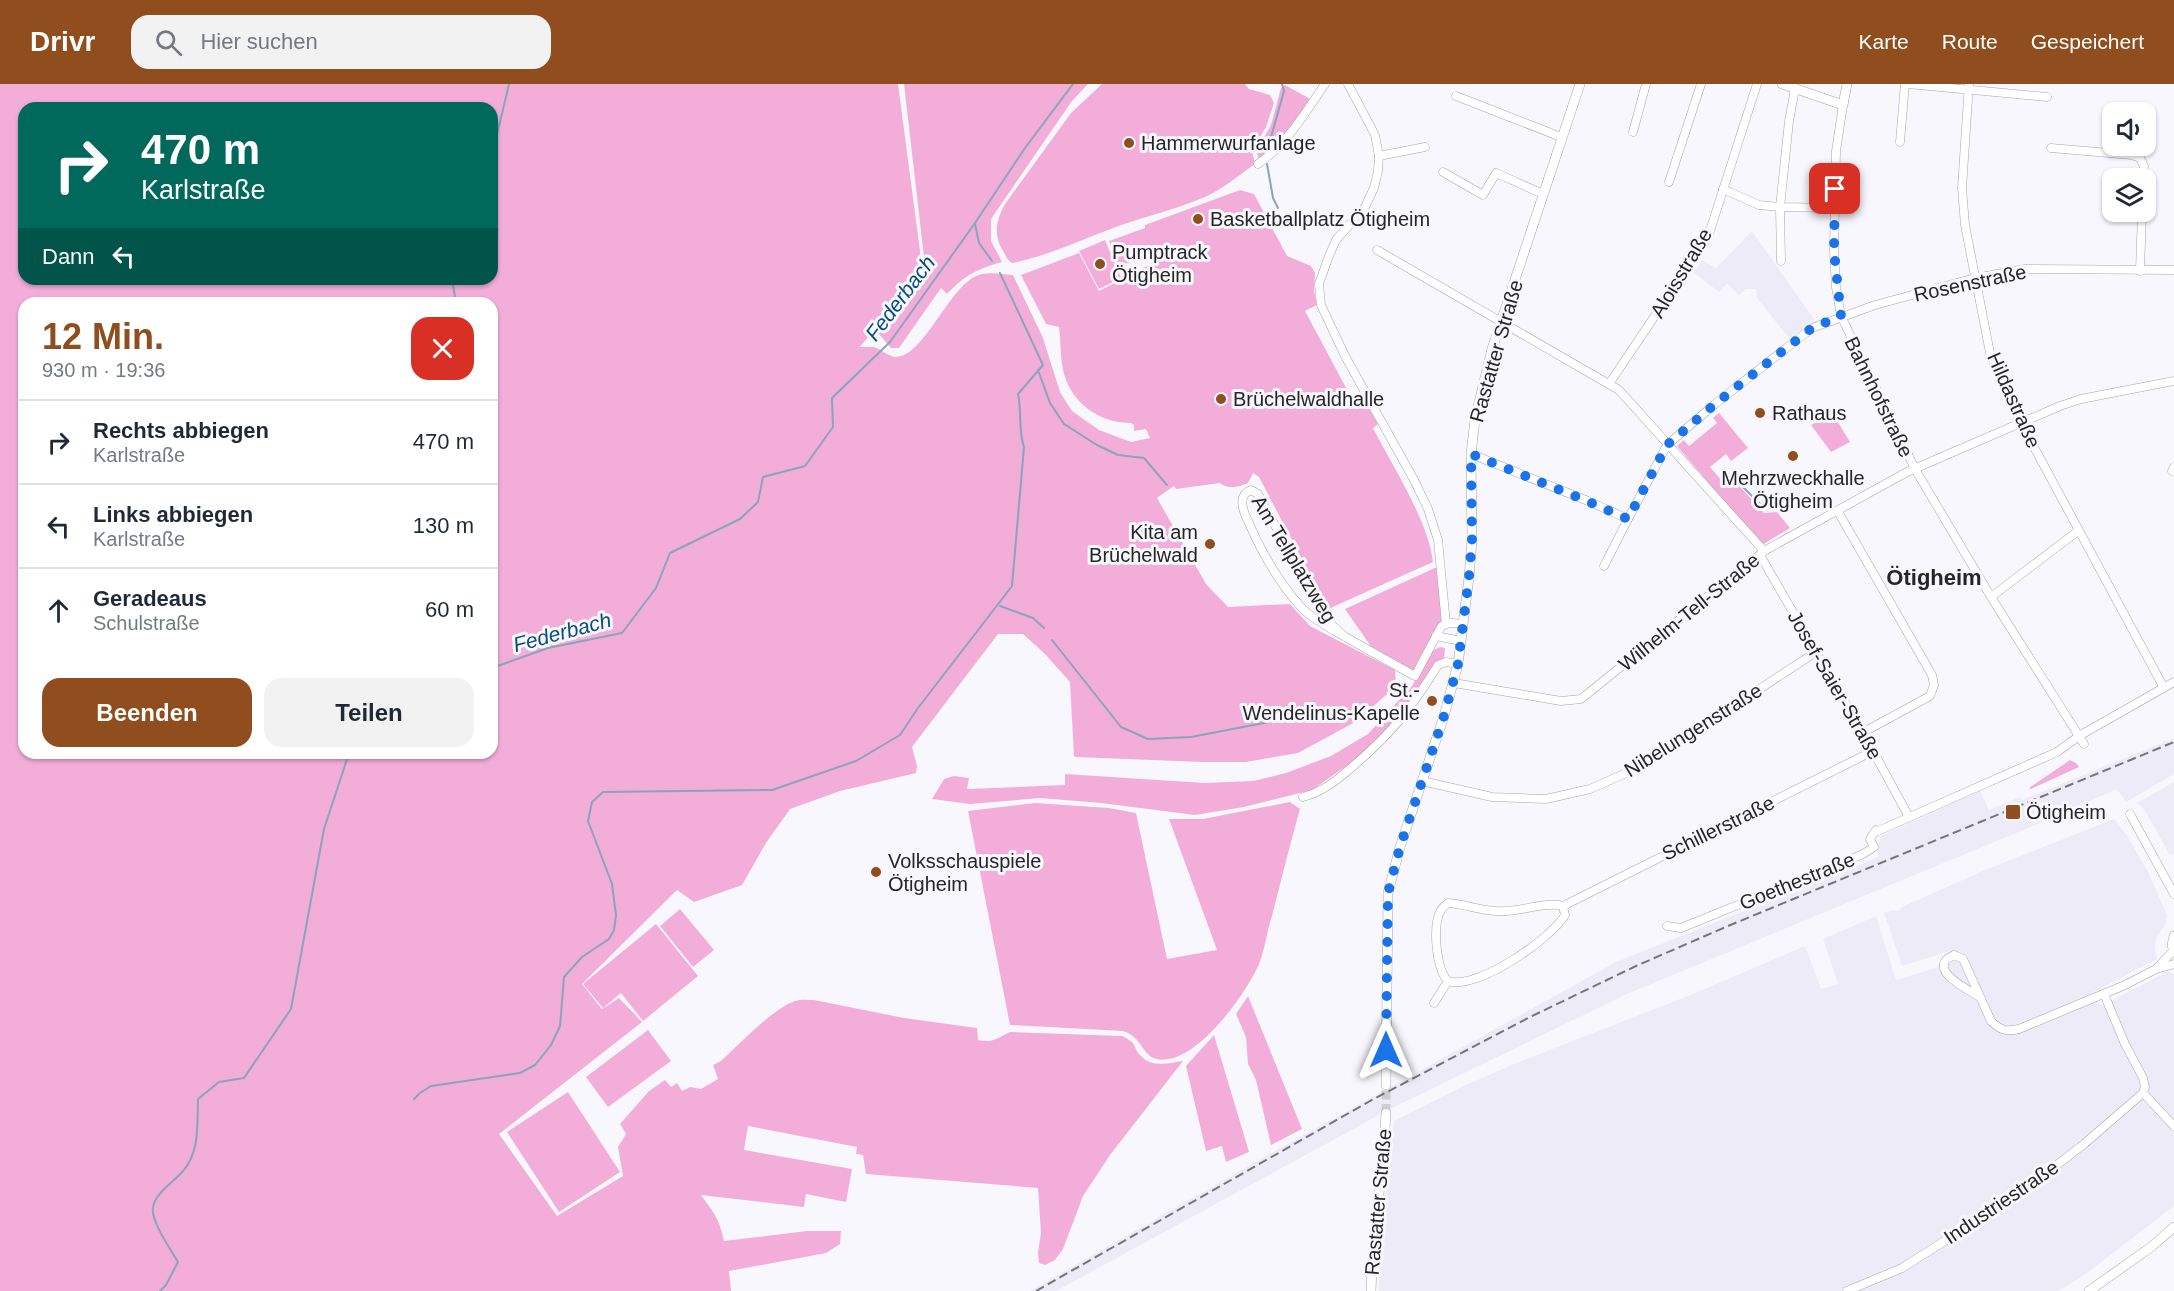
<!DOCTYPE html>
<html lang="de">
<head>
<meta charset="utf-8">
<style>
	body { margin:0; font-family:Arial,sans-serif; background:#f2f2f3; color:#1f2937; height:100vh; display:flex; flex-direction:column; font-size:22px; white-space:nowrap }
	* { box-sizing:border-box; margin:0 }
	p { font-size:20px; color:#747a83 }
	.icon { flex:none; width:33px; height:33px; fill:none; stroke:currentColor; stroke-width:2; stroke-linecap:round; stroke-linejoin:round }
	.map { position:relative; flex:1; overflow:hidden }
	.side { position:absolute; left:18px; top:213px; width:480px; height:462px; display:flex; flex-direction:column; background:#fff; border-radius:18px; box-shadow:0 2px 4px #0004 }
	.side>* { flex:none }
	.banner { position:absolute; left:18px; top:18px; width:480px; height:183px; border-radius:18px; box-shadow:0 2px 4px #0004; background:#00695c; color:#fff; overflow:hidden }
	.tools { position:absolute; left:2102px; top:18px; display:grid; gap:12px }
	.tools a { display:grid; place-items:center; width:54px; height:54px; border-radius:12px; background:#fff; box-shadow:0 2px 4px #0004; font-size:30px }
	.pin { position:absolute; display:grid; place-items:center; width:51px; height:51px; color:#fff; margin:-26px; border-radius:12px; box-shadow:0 3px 9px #0006 }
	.me { position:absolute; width:66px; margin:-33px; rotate:0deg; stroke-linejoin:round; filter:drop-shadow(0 0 4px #0008) }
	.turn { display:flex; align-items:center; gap:21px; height:126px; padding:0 24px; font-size:27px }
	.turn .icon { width:78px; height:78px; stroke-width:2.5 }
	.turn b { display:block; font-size:42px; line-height:51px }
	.then { display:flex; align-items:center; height:57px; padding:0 24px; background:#0003; gap:12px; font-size:22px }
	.round { display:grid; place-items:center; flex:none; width:63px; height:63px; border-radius:18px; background:#f2f2f3 }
	.overview { display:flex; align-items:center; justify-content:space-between; height:102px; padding:0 24px }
	h1 { font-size:36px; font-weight:700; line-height:45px; color:#904d1e }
	.cta { display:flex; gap:12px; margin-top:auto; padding:12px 24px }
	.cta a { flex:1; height:69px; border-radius:18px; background:#904d1e; color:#fff; font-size:24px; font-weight:700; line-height:69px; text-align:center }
	.cta a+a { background:#f2f2f3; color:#1f2937 }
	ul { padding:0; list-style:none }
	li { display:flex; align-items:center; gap:18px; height:84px; padding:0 24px; border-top:2px solid #e0e1e3 }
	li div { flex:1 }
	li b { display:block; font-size:22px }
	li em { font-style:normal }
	header { display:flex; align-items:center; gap:36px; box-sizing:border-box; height:84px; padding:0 30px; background:#904d1e; color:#fff }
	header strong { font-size:28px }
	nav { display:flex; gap:33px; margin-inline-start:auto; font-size:21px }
	.search { width:420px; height:54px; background:#f2f2f3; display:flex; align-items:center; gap:15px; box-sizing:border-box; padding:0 21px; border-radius:18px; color:#747a83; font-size:22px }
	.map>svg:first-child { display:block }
</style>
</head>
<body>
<header>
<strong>Drivr</strong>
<div class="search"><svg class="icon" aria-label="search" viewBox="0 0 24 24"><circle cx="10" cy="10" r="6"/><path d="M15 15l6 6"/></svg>Hier suchen</div>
<nav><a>Karte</a><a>Route</a><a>Gespeichert</a></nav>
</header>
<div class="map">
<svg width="2174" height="1207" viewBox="0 0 2174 1207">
	<rect width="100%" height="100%" fill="#f8f7fd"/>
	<g fill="#eeebf9">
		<polygon points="1752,147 1814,235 1789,254 1757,214 1756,205 1746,205 1739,211 1727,199 1719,208 1694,189 1702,176 1716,184"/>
		<polygon points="2174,654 2174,690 2126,718 2117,705 2033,742 1627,910 1390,1025 1056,1207 1030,1207 1273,1068 1616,878 1879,773 1877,766 1881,752 1980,707 1989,726 2020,713 2022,716"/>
		<polygon points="2174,698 2174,769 2170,771 2144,725 2137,719"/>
		<polygon points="2114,735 2126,750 2148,788 2167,831 2165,841 2156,854 2155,863 2157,875 2094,908 2099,920 2103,921 2169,887 2174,891 2174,1122 2083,1192 2058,1207 1379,1207 1380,1160 1394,1037 1464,1002 1514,980 1693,910 1805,862 1821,905 1838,900 1823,855 1876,832 1896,896 1952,879 1950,867 1902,882 1884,829 1893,826 1898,827 1902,823 1985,786"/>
	</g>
	<g fill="#f2aed9" fill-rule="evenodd">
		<path d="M 0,0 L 898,0 L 920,167 C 920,173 920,180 919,186 C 913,209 875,243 860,263 C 864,263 870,263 874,263 C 881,265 888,272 895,273 C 923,274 948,205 976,192 C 986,187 1001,190 1013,191 L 1043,254 L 1060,308 L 1072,327 L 1099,346 L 1131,358 L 1150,354 L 1146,345 L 1134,347 L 1134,341 L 1131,339 C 1101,339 1073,321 1064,290 C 1060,275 1061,259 1059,243 L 1046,240 L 1021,191 L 1079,169 L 1099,207 L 1157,177 L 1155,170 L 1118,182 L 1109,157 L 1145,144 L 1145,141 L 1240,106 L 1254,110 L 1287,172 L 1311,182 L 1315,189 L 1314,207 L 1317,221 L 1305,227 L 1352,315 L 1361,310 L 1378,340 L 1373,344 C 1393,383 1428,436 1433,478 L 1328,525 L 1259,393 L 1253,389 L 1248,399 C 1238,403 1230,406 1220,399 L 1176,405 L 1174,402 L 1157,414 L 1206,500 L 1228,523 L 1290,520 L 1310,542 L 1395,586 L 1396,602 L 1357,637 L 1298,669 L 1246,678 L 1202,678 L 1076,673 L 1074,672 L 1070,598 L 1045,570 L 1023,550 L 998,550 L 912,663 L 917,682 L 916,689 L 840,707 L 790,725 L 766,759 L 742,801 L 694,818 L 677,806 L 582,900 L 602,925 L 619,914 L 642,938 L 499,1050 L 557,1132 L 623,1092 L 618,1063 L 626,1050 L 620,1040 L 649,1007 L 665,996 L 671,1003 L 677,999 L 682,1007 L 690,1003 L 701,1005 L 718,995 L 713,981 L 721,977 C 740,960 772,925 795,917 C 801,915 808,916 814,916 L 904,934 L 977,944 L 978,956 C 995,959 996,954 1010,948 L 1122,952 C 1140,961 1131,962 1141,972 C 1152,984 1170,979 1183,977 L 1110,1071 L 1083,1112 L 1063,1165 L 1055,1176 L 1045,1181 L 1039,1179 L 1038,1169 L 1041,1149 L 1038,1104 L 866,1090 L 863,1071 L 856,1070 L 857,1063 L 748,1042 L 744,1066 L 852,1085 L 846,1118 L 806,1110 L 804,1123 L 701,1111 C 714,1129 719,1134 724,1157 L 807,1147 L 841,1147 L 840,1160 L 826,1169 L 729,1187 L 731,1207 L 0,1207 ZM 24,24 L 492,24 L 492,195 L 24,195 ZM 24,219 L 492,219 L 492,669 L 24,669 Z"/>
		<path d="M 904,0 L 1088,0 L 1072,17 L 991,135 L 991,157 L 1002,178 C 977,185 965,191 947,210 L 941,204 L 899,264 L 891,264 L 878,249 C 900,224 921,208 924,173 Z"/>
		<path d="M 1102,0 L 1245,0 L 1249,5 L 1270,11 L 1274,19 L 1266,43 L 1252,67 L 1255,80 C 1239,91 1223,105 1205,113 C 1175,126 1143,133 1113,144 C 1079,157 1047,172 1012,179 C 1007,176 1006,172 1003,167 C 993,150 996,137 1005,120 L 1071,29 Z"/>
		<polygon points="1285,1 1312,16 1297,39 1259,77 1257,69 1258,64 1271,41 1281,4"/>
		<polygon points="1105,156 1121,194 1099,205 1079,167"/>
		<polygon points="1719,329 1748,364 1731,377 1726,370 1710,383 1728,404 1736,398 1764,429 1777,428 1790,444 1762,461 1677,362 1684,356 1689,362 1717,339 1713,334"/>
		<polygon points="1833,330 1850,358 1831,368 1811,341"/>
		<polygon points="1437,483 1442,537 1414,588 1372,564 1345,525"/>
		<polygon points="1440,563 1445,564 1444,575 1434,583 1391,643 1362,671 1312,706 1244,723 1195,731 1101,719 1040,714 970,720 932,715 944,695 954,692 969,694 967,705 1065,701 1065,690 1205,699 1253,697 1286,689 1331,672 1368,650 1412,602 1432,567"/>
		<polygon points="2070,676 2076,679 2079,683 2031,705 2029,704"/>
		<path d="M 1290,718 L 1300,725 C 1290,761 1281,796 1272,832 C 1267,847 1265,865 1259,880 C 1246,910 1194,984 1156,975 C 1142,971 1142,953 1123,947 L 1010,941 L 968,727 L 1035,719 L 1109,724 L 1136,729 L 1167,875 L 1217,866 L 1169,735 L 1203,735 Z"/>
		<polygon points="680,825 714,866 693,883 660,842"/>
		<polygon points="656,840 698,892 643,937 621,909 603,924 583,900"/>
		<polygon points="1248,912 1302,1045 1271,1061 1256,996 1248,980 1246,953 1236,930"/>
		<polygon points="648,946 671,977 608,1023 586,993"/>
		<polygon points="1214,951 1249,1068 1226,1078 1222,1062 1206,1067 1186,982"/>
		<polygon points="568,1008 620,1088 559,1128 507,1048"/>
	</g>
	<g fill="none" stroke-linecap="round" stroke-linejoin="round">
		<g stroke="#8ba4bc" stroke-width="2">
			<polyline points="1266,71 1284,7 1282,0"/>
			<polyline points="492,72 509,0"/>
			<polyline points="1267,80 1273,114 1278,124"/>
			<polyline points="975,140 979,159 992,177"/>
			<polyline points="452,195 456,219"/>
			<polyline points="1038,286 1050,319 1064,340 1097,361 1118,371 1144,374 1167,401"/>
			<polyline points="1732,392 1765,425"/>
			<polyline points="1000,522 1033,534 1044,544"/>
			<polyline points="1052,556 1121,643 1148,655 1191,653 1269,638"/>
			<polyline points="492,584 548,564 622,549 656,504 670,469 740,435 758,418 763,393 805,382 833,343 832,314 890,258 975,139 1025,64 1073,0"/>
			<path d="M 414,1015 L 420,1009 L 431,1002 L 520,989 L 535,981 L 551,961 L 560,942 L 564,893 L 582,873 L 609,855 L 614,846 L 616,831 L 612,800 L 588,737 L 592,718 L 603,708 L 772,706 L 856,677 L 900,651 L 918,624 L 1012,502 L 1024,363 C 1018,346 1022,328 1018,310 L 1043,281 L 1000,189"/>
			<path d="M 160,1207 L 166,1201 L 178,1178 C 171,1166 150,1136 153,1123 C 156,1108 174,1098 183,1087 C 200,1068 197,1040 198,1015 L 219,998 L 244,994 L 291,925 L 324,745 L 349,669"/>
		</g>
		<polyline stroke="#cecdd2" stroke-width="9" stroke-dasharray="9 4.5" stroke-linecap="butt" points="1386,1029 1386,1001"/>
		<g stroke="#a5a4ab" stroke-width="9">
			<g id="minor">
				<polyline points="1348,0 1375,51 1379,72 1378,87 1374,104 1365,123 1336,156 1329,172 1319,200 1321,221 1345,272 1414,396 1428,425 1438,456 1446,540"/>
				<polyline points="1908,0 2047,13"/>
				<polyline points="1969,0 1962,104 1965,141 1990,269 2021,339 2164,604"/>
				<polyline points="1456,12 1561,53"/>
				<polyline points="1843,21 1836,67 1834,167 1836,203 1841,232 1915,385 1991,513 2084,660"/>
				<polyline points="1633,48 1646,0"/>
				<polyline points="1900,58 1905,0"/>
				<polyline points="2051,64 2132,71 2140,74 2144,82 2143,94"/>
				<polyline points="1379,72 1425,63"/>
				<path d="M 1258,80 C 1287,60 1305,29 1325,0"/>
				<polyline points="1443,88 1483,111 1496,89 1543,110"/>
				<polyline points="1669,98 1701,0"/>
				<polyline points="1723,105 1759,121 1780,123 1834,124"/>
				<polyline points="1377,166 1619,306 1764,467"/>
				<polyline points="1781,177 1780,123 1789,37 1795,5"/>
				<polyline points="2140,187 2142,128"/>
				<polyline points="1609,300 1708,153 1757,0"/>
				<polyline points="1471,370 1588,417 1628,435 1667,361 1715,320 1812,244 1875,221 1975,194 2025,185 2174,186"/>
				<polyline points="2172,387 2174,383"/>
				<polyline points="1837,426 1932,591 1934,601 1930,612 1862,649"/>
				<polyline points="1760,471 1873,667 1909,733"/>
				<polyline points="1604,482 1628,435"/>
				<polyline points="1991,513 2078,447"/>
				<polyline points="1436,552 1461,557"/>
				<path d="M 1345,553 L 1333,542 L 1316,517 L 1258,410 L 1251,406 C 1237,411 1243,427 1248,437 C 1261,467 1279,499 1301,523 C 1310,533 1323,540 1335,547 C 1361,562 1388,577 1415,592 L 1441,543 C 1448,537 1455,539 1463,540"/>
				<polyline points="1454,599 1561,617 1581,615 1764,467 1907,388 2060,322 2081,315 2174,297"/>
				<polyline points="1422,697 1492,713 1546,715 1590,705 1642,682 1816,568"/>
				<path d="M 1303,713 C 1322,708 1336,697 1351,684 C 1391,650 1411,625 1438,581 L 1446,578 L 1458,580"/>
				<polyline points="2130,730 2174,810"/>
				<path d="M 1563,822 L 1565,831 C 1551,855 1476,907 1448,897 C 1436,885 1432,841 1441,826 C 1443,823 1446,821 1448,819 C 1468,820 1484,829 1506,827 C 1521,827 1549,817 1563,822 L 1873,667"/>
				<polyline points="1667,842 1681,844 1863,770 1874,763 1870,755 1876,746 1878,747 2057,668 2079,652 2174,598"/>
				<polyline points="2156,885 2173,867"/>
				<path d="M 1980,913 C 1968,906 1924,884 1954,871 L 1963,875 L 1991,937 C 2000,946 2006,948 2019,945 L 2125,901 L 2156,885 L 2174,880"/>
				<polyline points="1434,919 1448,897"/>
				<polyline points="2143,1009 2174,1042"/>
				<polyline points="1847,1207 1902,1184 2022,1108 2084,1060 2143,1009 2145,1003 2143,994 2125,960 2104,910"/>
			</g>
		</g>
		<g stroke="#a5a4ab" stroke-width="10">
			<g id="tertiary">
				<polyline points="1782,0 1843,21 1847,0"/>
				<polyline points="2174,852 2172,861 2174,868"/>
				<polyline points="1386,1001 1388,809 1400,763 1444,632 1458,580 1469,493 1472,456 1471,370 1475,335 1492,265 1580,0"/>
				<path d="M 1371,1207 C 1373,1147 1383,1089 1386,1029"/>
				<polyline points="2089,1207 2151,1163 2174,1143"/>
			</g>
		</g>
		<use href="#minor" stroke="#fff" stroke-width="8"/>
		<use href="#tertiary" stroke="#fff" stroke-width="9"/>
		<polyline stroke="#757578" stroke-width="2" stroke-dasharray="9 4.5" stroke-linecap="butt" points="1036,1207 1370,1017 1528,934 1636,882 1728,842 2174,658"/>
	</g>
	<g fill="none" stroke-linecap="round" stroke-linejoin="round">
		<polyline stroke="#1a73e8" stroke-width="10" stroke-dasharray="0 18" points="1386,966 1388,809 1400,763 1444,632 1458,580 1469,493 1472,456 1471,370 1587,417 1628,435 1667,361 1715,320 1812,244 1841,232 1834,167 1835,105"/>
	</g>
	<g fill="#904d1e" stroke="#f8f7fd" stroke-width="2">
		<circle cx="1129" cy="59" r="6"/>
		<circle cx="1198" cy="135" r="6"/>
		<circle cx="1100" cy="180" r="6"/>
		<circle cx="1221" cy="315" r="6"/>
		<circle cx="1760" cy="329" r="6"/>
		<circle cx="1793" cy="372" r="6"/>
		<circle cx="1210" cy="460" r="6"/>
		<circle cx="1432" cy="617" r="6"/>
		<rect x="2005" y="720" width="16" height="16" rx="3"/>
		<circle cx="876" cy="788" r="6"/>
	</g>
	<g text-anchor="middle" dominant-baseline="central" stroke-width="6" stroke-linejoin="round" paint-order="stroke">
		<g font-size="20" fill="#262628" stroke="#f8f7fd" text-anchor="start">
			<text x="1141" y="59">Hammerwurfanlage</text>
			<text x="1210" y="135">Basketballplatz Ötigheim</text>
			<text x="1112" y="168">Pumptrack<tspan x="1112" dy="23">Ötigheim</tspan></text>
			<text x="1233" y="315">Brüchelwaldhalle</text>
			<text x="1772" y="329">Rathaus</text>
			<text x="1793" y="394" text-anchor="middle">Mehrzweckhalle<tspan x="1793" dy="23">Ötigheim</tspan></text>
			<text x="1198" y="448" text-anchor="end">Kita am<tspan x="1198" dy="23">Brüchelwald</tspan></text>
			<text x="1420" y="606" text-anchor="end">St.-<tspan x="1420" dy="23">Wendelinus-Kapelle</tspan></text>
			<text x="2026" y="728">Ötigheim</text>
			<text x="888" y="777">Volksschauspiele<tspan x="888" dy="23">Ötigheim</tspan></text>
		</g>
		<g font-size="20" fill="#262628" stroke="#f8f7fd">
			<text transform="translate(1681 189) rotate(-59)">Aloisstraße</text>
			<text transform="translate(1970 199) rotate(-12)">Rosenstraße</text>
			<text transform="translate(1496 267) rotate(-74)">Rastatter Straße</text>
			<text transform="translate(1879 313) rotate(64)">Bahnhofstraße</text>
			<text transform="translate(2014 316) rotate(66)">Hildastraße</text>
			<text transform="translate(1294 475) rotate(59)">Am Tellplatzweg</text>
			<text transform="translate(1689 528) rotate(-39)">Wilhelm-Tell-Straße</text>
			<text transform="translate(1835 601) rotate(60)">Josef-Saier-Straße</text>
			<text transform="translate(1693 646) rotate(-32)">Nibelungenstraße</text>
			<text transform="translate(1718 744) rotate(-26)">Schillerstraße</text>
			<text transform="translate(1797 797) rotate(-22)">Goethestraße</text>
			<text transform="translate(1378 1118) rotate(-85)">Rastatter Straße</text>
			<text transform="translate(2001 1118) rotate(-34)">Industriestraße</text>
		</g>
		<g font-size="21" font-style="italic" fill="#074e7e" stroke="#f8f7fd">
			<text transform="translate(900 214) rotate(-53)">Federbach</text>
			<text transform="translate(562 548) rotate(-15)">Federbach</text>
		</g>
		<g font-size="22" font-weight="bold" fill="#262628" stroke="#f8f7fd">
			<text x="1934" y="493">Ötigheim</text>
		</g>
	</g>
</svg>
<div class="tools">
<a><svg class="icon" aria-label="sound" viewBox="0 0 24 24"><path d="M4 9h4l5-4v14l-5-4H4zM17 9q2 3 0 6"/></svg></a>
<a><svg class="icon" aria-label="layers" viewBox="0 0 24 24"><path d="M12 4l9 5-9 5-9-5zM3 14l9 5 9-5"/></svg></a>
</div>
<div class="pin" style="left:1835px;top:105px;background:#d93025"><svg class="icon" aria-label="arrive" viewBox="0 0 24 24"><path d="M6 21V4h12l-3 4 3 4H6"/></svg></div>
<svg class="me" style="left:1386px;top:966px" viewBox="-20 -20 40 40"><path d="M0-17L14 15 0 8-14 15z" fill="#1a73e8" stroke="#fff" stroke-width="4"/></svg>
<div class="banner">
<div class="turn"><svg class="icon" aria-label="right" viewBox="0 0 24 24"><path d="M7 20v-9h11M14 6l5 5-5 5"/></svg><div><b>470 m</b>Karlstraße</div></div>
<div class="then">Dann<svg class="icon" aria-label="left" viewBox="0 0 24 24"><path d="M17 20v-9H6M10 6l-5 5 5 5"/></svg></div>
</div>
<section class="side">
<div class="overview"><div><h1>12 Min.</h1><p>930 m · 19:36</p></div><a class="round" style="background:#d93025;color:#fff"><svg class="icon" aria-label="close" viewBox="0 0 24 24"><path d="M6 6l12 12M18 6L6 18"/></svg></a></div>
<ul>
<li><svg class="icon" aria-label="right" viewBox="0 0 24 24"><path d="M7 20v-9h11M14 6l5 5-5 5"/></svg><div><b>Rechts abbiegen</b><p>Karlstraße</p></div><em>470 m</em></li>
<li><svg class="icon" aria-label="left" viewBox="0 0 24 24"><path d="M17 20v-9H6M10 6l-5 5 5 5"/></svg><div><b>Links abbiegen</b><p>Karlstraße</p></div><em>130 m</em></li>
<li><svg class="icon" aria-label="ahead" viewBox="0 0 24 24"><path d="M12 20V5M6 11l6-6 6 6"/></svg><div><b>Geradeaus</b><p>Schulstraße</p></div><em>60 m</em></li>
</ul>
<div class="cta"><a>Beenden</a><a>Teilen</a></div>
</section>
</div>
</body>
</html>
